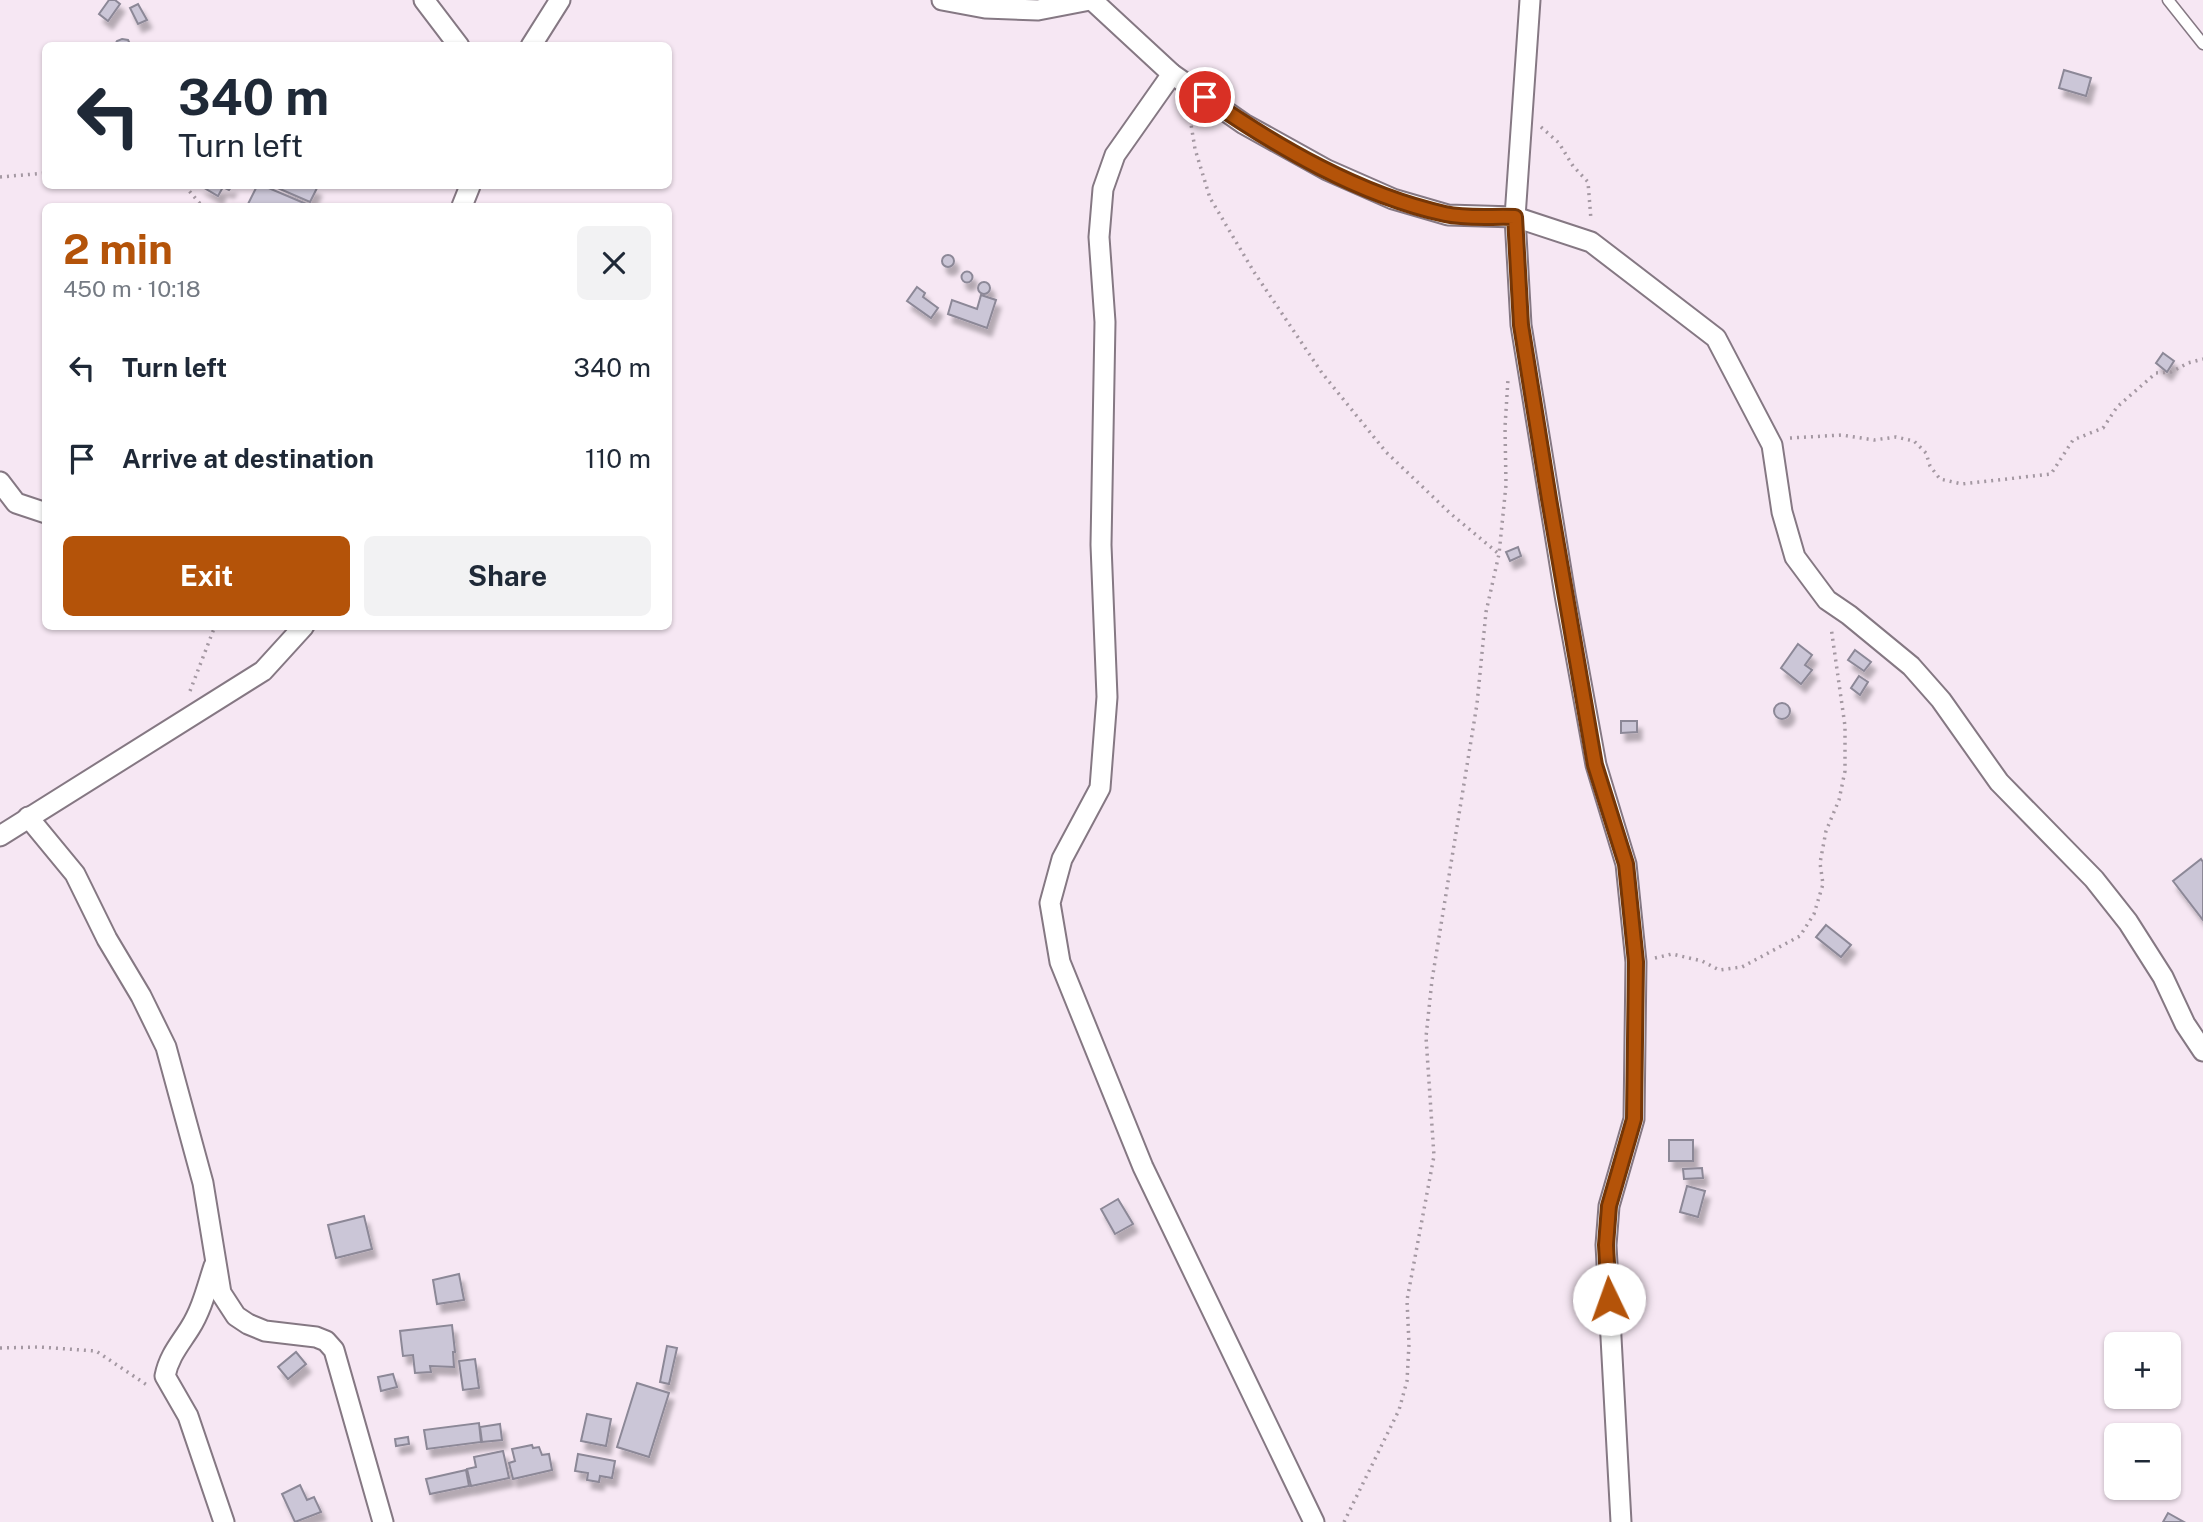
<!DOCTYPE html>
<html lang="en">
<head>
<meta charset="utf-8">
<style>
	body { margin:0; font-family:"Public Sans",sans-serif; background:#f2f2f3; color:#1f2937; height:100vh; display:flex; flex-direction:column; font-size:26px; white-space:nowrap }
	* { box-sizing:border-box; margin:0 }
	p { font-size:23px; color:#747a83 }
	.icon { flex:none; width:38px; height:38px; fill:none; stroke:currentColor; stroke-width:2; stroke-linecap:round; stroke-linejoin:round }
	.map { position:relative; flex:1; overflow:hidden }
	.sheet { position:absolute; left:42px; top:203px; width:630px; height:427px; display:flex; flex-direction:column; background:#fff; border-radius:10px; box-shadow:0 2px 5px #0004 }
	.sheet>* { flex:none }
	.guide { position:absolute; left:42px; top:42px; width:630px; height:147px; border-radius:10px; box-shadow:0 2px 5px #0004; background:#fff; color:#1f2937; overflow:hidden }
	.controls { position:absolute; left:2104px; top:1332px; display:grid; gap:14px }
	.controls a { display:grid; place-items:center; width:77px; height:77px; border-radius:10px; background:#fff; box-shadow:0 2px 5px #0004; font-size:35px }
	.pin { position:absolute; display:grid; place-items:center; width:60px; height:60px; color:#fff; margin:-30px; border:4px solid #fff; border-radius:50%; box-shadow:0 2px 7px #0007 }
	.me { position:absolute; width:77px; margin:-38px; rotate:357deg; stroke-linejoin:round; filter:drop-shadow(0 0 5px #0008) }
	.turn { display:flex; align-items:center; gap:24px; height:147px; padding:0 21px; font-size:32px }
	.turn .icon { width:91px; height:91px; stroke-width:2.5 }
	.turn b { display:block; font-size:49px; line-height:60px }
	.round { display:grid; place-items:center; flex:none; width:74px; height:74px; border-radius:10px; background:#f2f2f3 }
	.summary { display:flex; align-items:center; justify-content:space-between; height:119px; padding:0 21px }
	h1 { font-size:42px; font-weight:700; line-height:52px; color:#b45309 }
	.action { display:flex; gap:14px; margin-top:auto; padding:14px 21px }
	.action a { flex:1; height:80px; border-radius:10px; background:#b45309; color:#fff; font-size:28px; font-weight:700; line-height:80px; text-align:center }
	.action a+a { background:#f2f2f3; color:#1f2937 }
	ul { padding:0; list-style:none }
	li { display:flex; align-items:center; gap:21px; height:91px; padding:0 21px }
	li div { flex:1 }
	li b { display:block; font-size:26px }
	li em { font-style:normal }
	.map>svg:first-child { display:block }
</style>
</head>
<body>
<div class="map">
<svg width="2203" height="1522" viewBox="0 0 2203 1522">
	<defs>
		<filter id="shadow"><feDropShadow dx="4.5" dy="8" stdDeviation="2" flood-color="#0004"/></filter>
	</defs>
	<rect width="100%" height="100%" fill="#f6e7f3"/>
	<g fill="#cbc6d7" stroke="#8c8897" stroke-width="2" filter="url(#shadow)">
		<polygon points="109,0 115,0 120,4 108,21 99,14"/>
		<polygon points="138,4 147,20 138,24 130,8"/>
		<polygon points="122,39 128,40 131,46 114,46 117,41"/>
		<polygon points="2064,70 2091,78 2086,96 2059,88"/>
		<polygon points="201,186 232,186 229,190 223,187 218,196"/>
		<polygon points="257,186 264,186 311,206 247,206"/>
		<polygon points="273,186 311,186 317,188 310,202"/>
		<circle cx="948" cy="261" r="6"/>
		<circle cx="967" cy="277" r="5.5"/>
		<circle cx="984" cy="288" r="6"/>
		<polygon points="917,287 925,293 923,297 938,308 931,318 907,301"/>
		<polygon points="981,295 996,300 987,328 948,314 952,300 977,309"/>
		<polygon points="2163,353 2174,361 2167,372 2156,363"/>
		<polygon points="1518,547 1521,556 1510,561 1506,552"/>
		<polygon points="1798,644 1812,655 1805,665 1812,670 1801,684 1781,668"/>
		<polygon points="1855,650 1871,662 1864,671 1848,660"/>
		<polygon points="1859,676 1868,682 1860,695 1851,688"/>
		<circle cx="1782" cy="711" r="8"/>
		<polygon points="1621,721 1637,721 1637,732 1621,733"/>
		<polygon points="2201,859 2203,862 2203,920 2173,881"/>
		<polygon points="1826,925 1851,945 1841,957 1816,937"/>
		<rect x="1669" y="1140" width="24" height="21"/>
		<polygon points="1702,1168 1703,1178 1684,1179 1683,1169"/>
		<polygon points="1687,1186 1705,1191 1698,1217 1680,1212"/>
		<polygon points="1118,1199 1133,1224 1115,1234 1101,1209"/>
		<polygon points="364,1216 372,1249 336,1258 328,1225"/>
		<polygon points="459,1274 464,1300 437,1304 433,1280"/>
		<polygon points="452,1325 455,1352 453,1352 454,1367 430,1366 431,1372 415,1373 413,1355 403,1356 400,1331"/>
		<polygon points="667,1346 677,1348 669,1384 660,1382"/>
		<polygon points="296,1352 306,1364 288,1379 278,1367"/>
		<polygon points="475,1359 479,1388 463,1390 459,1361"/>
		<polygon points="393,1374 397,1387 381,1391 378,1377"/>
		<polygon points="637,1383 669,1393 649,1457 617,1447"/>
		<polygon points="587,1414 611,1419 606,1446 581,1441"/>
		<polygon points="479,1423 481,1442 427,1449 424,1430"/>
		<polygon points="500,1424 502,1440 482,1442 480,1427"/>
		<polygon points="408,1437 409,1444 396,1446 395,1439"/>
		<polygon points="532,1445 533,1448 539,1447 542,1455 549,1454 552,1470 513,1479 509,1463 515,1461 512,1449"/>
		<polygon points="503,1451 509,1478 471,1486 467,1469 476,1467 474,1457"/>
		<polygon points="578,1454 615,1461 612,1478 600,1476 599,1482 587,1480 588,1473 575,1471"/>
		<polygon points="466,1470 469,1486 430,1494 426,1479"/>
		<polygon points="300,1485 307,1500 314,1497 321,1512 295,1522 282,1494"/>
		<polygon points="2168,1513 2184,1522 2163,1522"/>
	</g>
	<g fill="none" stroke-linecap="round" stroke-linejoin="round">
		<g stroke="#857883" stroke-width="13">
			<polyline id="service" points="2168,0 2203,44"/>
		</g>
		<g stroke="#857883" stroke-width="23">
			<g id="minor">
				<polyline points="424,0 459,46"/>
				<polyline points="942,0 985,8 1038,10 1090,0"/>
				<polyline points="1092,0 1172,74 1244,124 1327,170 1393,199 1448,215 1515,217 1591,242 1716,338 1772,445 1782,512 1795,557 1827,600 1849,615 1911,666 1941,700 1999,782 2094,879 2128,922 2163,977 2185,1024 2203,1051"/>
				<polyline points="1530,0 1515,217 1521,325 1565,595 1596,765 1626,864 1636,962 1634,1119 1609,1206 1606,1245 1621,1522"/>
				<polyline points="531,46 560,0"/>
				<polyline points="1172,74 1115,155 1103,189 1099,237 1105,322 1101,545 1107,697 1100,788 1062,859 1050,903 1060,962 1143,1167 1314,1522"/>
				<polyline points="462,206 470,186"/>
				<polyline points="0,482 16,503 46,513"/>
				<polyline points="28,817 75,874 107,939 141,996 166,1047 203,1183 221,1293 236,1316 248,1324 265,1331 316,1337 326,1341 334,1350 383,1522"/>
				<polyline points="0,836 263,671 304,626"/>
				<path d="M 214,1266 C 207,1287 202,1309 190,1328 C 180,1344 169,1356 165,1376 L 188,1416 L 224,1522"/>
			</g>
		</g>
		<g stroke="#a498a2" stroke-width="3.5" stroke-dasharray="2 5" stroke-linecap="butt">
			<polyline points="1189,112 1195,149 1210,198 1254,272 1322,373 1386,452 1451,514 1499,554"/>
			<polyline points="1541,127 1559,143 1573,166 1588,182 1591,220"/>
			<polyline points="0,177 46,173"/>
			<polyline points="185,186 202,206"/>
			<polyline points="1790,438 1842,435 1874,440 1896,437 1914,441 1926,453 1930,466 1940,479 1962,484 2051,474 2073,440 2103,428 2117,407 2156,373 2171,372 2188,363 2203,359"/>
			<polyline points="190,691 215,626"/>
			<polyline points="1655,958 1672,954 1702,961 1719,970 1742,967 1800,936 1814,914 1823,884 1820,863 1826,831 1839,800 1845,771 1845,726 1831,627"/>
			<polyline points="0,1348 40,1347 96,1351 147,1385"/>
			<polyline points="1344,1522 1399,1410 1407,1381 1409,1344 1407,1300 1434,1156 1426,1037 1432,980 1477,704 1486,612 1499,554 1506,485 1505,427 1508,379"/>
		</g>
		<use href="#service" stroke="#fff" stroke-width="10"/>
		<use href="#minor" stroke="#fff" stroke-width="19"/>
	</g>
	<g fill="none" stroke-linecap="round" stroke-linejoin="round">
		<g stroke="#753606" stroke-width="18">
			<path id="route" d="M 1205,97 C 1277,147 1359,195 1445,214 C 1467,219 1493,216 1515,217 L 1521,325 L 1549,499 L 1595,765 L 1626,864 L 1636,962 L 1634,1119 L 1609,1206 L 1606,1245 L 1609,1299"/>
		</g>
		<use href="#route" stroke="#b45309" stroke-width="12"/>
	</g>
</svg>
<div class="controls">
<a>+</a>
<a>−</a>
</div>
<div class="pin" style="left:1205px;top:97px;background:#d93025"><svg class="icon" aria-label="arrive" viewBox="0 0 24 24"><path d="M6 21V4h12l-3 4 3 4H6"/></svg></div>
<svg class="me" style="left:1609px;top:1299px" viewBox="-20 -20 40 40"><circle r="19" fill="#fff"/><path d="M0-13L10 11 0 6-10 11z" fill="#b45309"/></svg>
<div class="guide">
<div class="turn"><svg class="icon" aria-label="left" viewBox="0 0 24 24"><path d="M17 20v-9H6M10 6l-5 5 5 5"/></svg><div><b>340 m</b>Turn left</div></div>
</div>
<section class="sheet">
<div class="summary"><div><h1>2 min</h1><p>450 m · 10:18</p></div><a class="round"><svg class="icon" aria-label="close" viewBox="0 0 24 24"><path d="M6 6l12 12M18 6L6 18"/></svg></a></div>
<ul>
<li><svg class="icon" aria-label="left" viewBox="0 0 24 24"><path d="M17 20v-9H6M10 6l-5 5 5 5"/></svg><div><b>Turn left</b></div><em>340 m</em></li>
<li><svg class="icon" aria-label="arrive" viewBox="0 0 24 24"><path d="M6 21V4h12l-3 4 3 4H6"/></svg><div><b>Arrive at destination</b></div><em>110 m</em></li>
</ul>
<div class="action"><a>Exit</a><a>Share</a></div>
</section>
</div>
</body>
</html>
